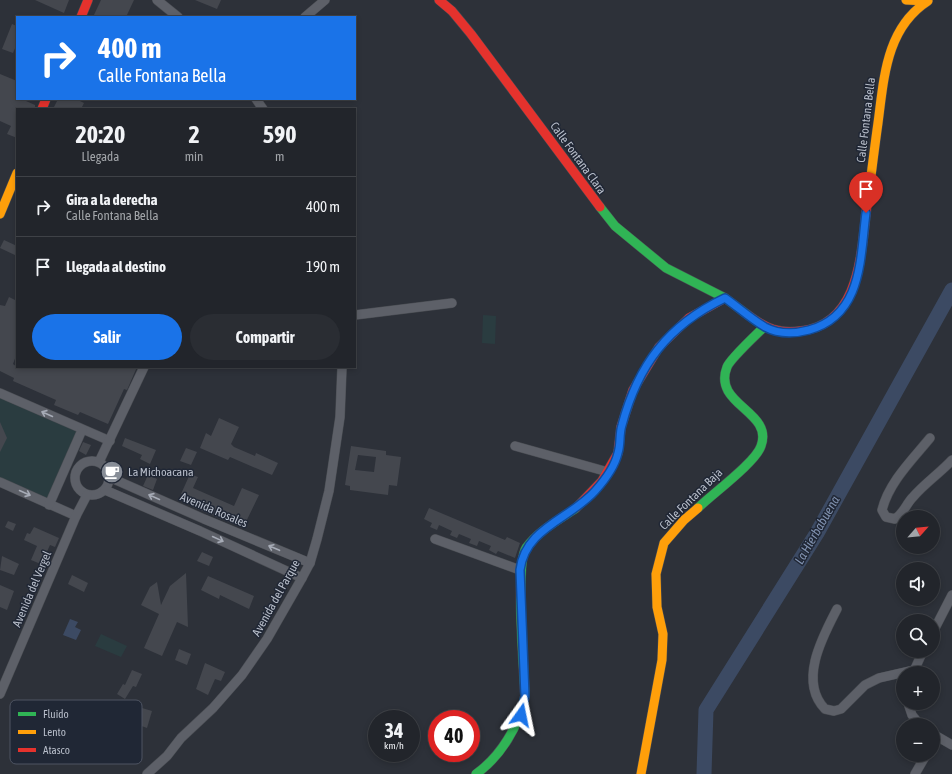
<!DOCTYPE html>
<html lang="es">
<head>
<meta charset="utf-8">
<style>
	body { margin:0; font-family:"Asap Condensed",sans-serif; background:#2a2d33; color:#f1f3f6; height:100vh; display:flex; flex-direction:column; font-size:15px; white-space:nowrap }
	* { box-sizing:border-box; margin:0 }
	p { font-size:13px; color:#a2a5a9 }
	.icon { flex:none; width:22px; height:22px; fill:none; stroke:currentColor; stroke-width:2; stroke-linecap:round; stroke-linejoin:round }
	.map { position:relative; flex:1; overflow:hidden }
	.side { position:absolute; left:16px; top:108px; width:340px; height:260px; display:flex; flex-direction:column; background:#22252b; border-radius:0px; box-shadow:0 2px 6px #0003,0 0 0 1px #3f4247 }
	.side>* { flex:none }
	.banner { position:absolute; left:16px; top:16px; width:340px; height:84px; border-radius:0px; box-shadow:0 2px 6px #0003,0 0 0 1px #3f4247; background:#1a73e8; color:#fff; overflow:hidden }
	.needle { width:26px; rotate:63deg }
	.buttons { position:absolute; left:896px; top:510px; display:grid; gap:8px }
	.buttons a { display:grid; place-items:center; width:44px; height:44px; border-radius:50%; background:#22252b; box-shadow:0 2px 6px #0003,0 0 0 1px #3f4247; font-size:20px }
	.speed { position:absolute; left:368px; top:710px; display:flex; gap:8px; font-size:20px; font-weight:700; text-align:center }
	.speed>* { display:grid; place-content:center; width:52px; height:52px; border-radius:50%; background:#22252b; box-shadow:0 2px 6px #0003,0 0 0 1px #3f4247; line-height:1 }
	.speed small { font-size:10px; font-weight:400 }
	.speed .limit { border:6px solid #d22; background:#fff; color:#111 }
	.pin { position:absolute; display:grid; place-items:center; width:34px; height:34px; color:#fff; margin:-41px -17px; border-radius:50% 50% 50% 0; rotate:-45deg; box-shadow:0 0 4px #0007 }
	.pin .icon { rotate:45deg }
	.me { position:absolute; width:44px; margin:-22px; rotate:12deg; stroke-linejoin:round; filter:drop-shadow(0 0 3px #0008) }
	.turn { display:flex; align-items:center; gap:14px; height:84px; padding:0 16px; font-size:18px }
	.turn .icon { width:52px; height:52px; stroke-width:2.5 }
	.turn b { display:block; font-size:28px; line-height:34px }
	.eta { display:flex; justify-content:space-evenly; align-items:center; height:68px; text-align:center }
	.eta b { font-size:24px; font-weight:700; line-height:28px }
	.action { display:flex; gap:8px; margin-top:auto; padding:8px 16px }
	.action a { flex:1; height:46px; border-radius:24px; background:#1a73e8; color:#fff; font-size:16px; font-weight:700; line-height:46px; text-align:center }
	.action a+a { background:#2a2d33; color:#f1f3f6 }
	ul { padding:0; list-style:none }
	li { display:flex; align-items:center; gap:12px; height:60px; padding:0 16px; border-top:1px solid #3f4247 }
	li div { flex:1 }
	li b { display:block; font-size:15px }
	li em { font-style:normal }
	.map>svg:first-child { display:block }
</style>
</head>
<body>
<div class="map">
<svg width="952" height="774" viewBox="0 0 952 774">
	<rect width="100%" height="100%" fill="#2d3139"/>
	<g fill="#2a3c40">
		<polygon points="483,315 496,316 495,344 482,343"/>
		<polygon points="0,394 78,429 46,502 0,481"/>
		<polygon points="101,634 127,646 121,657 95,646"/>
	</g>
	<polygon fill="#3c4a63" points="70,619 78,622 75,627 81,630 76,640 63,635"/>
	<g fill="none" stroke-linecap="round" stroke-linejoin="round">
		<polyline stroke="#3c4a63" stroke-width="15" points="704,774 706,710 817,533 952,290"/>
	</g>
	<g fill="#44474e" fill-rule="evenodd">
		<polygon points="35,0 69,0 64,13"/>
		<polygon points="101,0 134,0 126,17 93,17"/>
		<polygon points="195,0 221,0 217,9"/>
		<polygon points="12,24 17,26 17,44 13,53 2,49"/>
		<polygon points="0,74 17,81 17,99 27,99 26,101 35,105 35,109 17,109 17,138 7,134 11,126 0,121"/>
		<polygon points="58,99 81,99 80,101 84,103 81,109 53,109"/>
		<polygon points="4,240 17,246 17,256 0,248"/>
		<polygon points="9,297 17,301 17,353 13,364 17,367 137,367 127,390 124,389 108,424 80,412 78,415 54,405 56,400 13,381 14,378 0,371 0,305 5,306"/>
		<polygon points="219,418 239,427 231,444 234,447 255,456 256,453 278,463 272,475 230,457 228,460 200,448 206,433 211,436"/>
		<polygon points="0,422 7,438 0,452"/>
		<polygon points="125,438 156,450 150,464 140,459 142,455 122,446"/>
		<polygon points="83,442 91,445 86,455 79,451"/>
		<path d="M 351,446 L 386,451 L 386,455 L 401,457 L 397,486 L 389,485 L 388,495 L 350,490 L 350,486 L 345,485 ZM 358,455 L 376,457 L 374,472 L 355,470 Z"/>
		<polygon points="186,448 197,452 191,465 180,461"/>
		<polygon points="190,474 198,477 193,488 234,506 242,488 259,495 243,528 193,507 196,501 181,494"/>
		<polygon points="148,475 157,479 153,490 143,486"/>
		<polygon points="429,508 505,540 507,537 520,543 515,558 498,551 496,554 489,550 491,546 479,541 477,546 469,543 471,539 459,534 457,538 450,535 452,531 439,525 437,530 430,527 432,523 424,519"/>
		<polygon points="8,521 16,524 13,531 5,527"/>
		<polygon points="34,527 59,538 55,547 50,545 44,558 50,561 48,567 31,560 37,546 24,540 27,533 30,534"/>
		<polygon points="202,552 213,557 209,566 197,561"/>
		<polygon points="2,556 19,564 14,575 0,570"/>
		<polygon points="186,573 188,627 177,622 162,656 144,648 159,614 141,605 150,587 157,582 161,605 170,586"/>
		<polygon points="72,575 88,583 84,592 68,584"/>
		<polygon points="208,576 254,596 249,609 220,595 219,599 201,590"/>
		<polygon points="0,585 14,591 7,610 0,607"/>
		<polygon points="179,649 191,654 187,665 175,660"/>
		<polygon points="205,663 225,672 221,681 215,679 208,695 196,689"/>
		<polygon points="132,670 142,674 136,687 133,686 125,699 117,694 123,684 125,685"/>
		<polygon points="142,708 152,711 147,728 136,724"/>
	</g>
	<g fill="none" stroke-linecap="round" stroke-linejoin="round">
		<g stroke="#494c52" stroke-width="10">
			<g id="street">
				<polyline points="157,0 178,17"/>
				<polyline points="305,17 325,0"/>
				<polyline points="256,99 263,109"/>
				<polyline points="355,315 452,303"/>
				<polyline points="0,393 110,441"/>
				<path d="M 930,438 C 912,460 889,482 882,510 L 886,517 L 895,519 C 904,513 906,504 913,497 C 925,483 940,473 952,460"/>
				<polyline points="515,446 608,472"/>
				<circle cx="92" cy="478" r="17"/>
				<polyline points="99,462 144,367"/>
				<polyline points="109,477 204,519 310,563"/>
				<polyline points="0,482 76,516"/>
				<polyline points="105,490 200,531 302,578"/>
				<polyline points="49,505 82,430"/>
				<polyline points="435,539 520,570"/>
				<path d="M 837,609 C 823,636 798,681 825,709 L 834,711 L 841,709 L 865,685 L 879,678 L 914,670"/>
				<polyline points="933,632 952,595"/>
				<polyline points="913,673 923,651"/>
				<polyline points="0,694 76,516 87,495"/>
				<polyline points="908,703 912,715 920,725"/>
				<polyline points="933,734 952,745"/>
				<polyline points="147,774 167,756 181,738 213,708 242,675 267,639 302,578 310,563 317,539 329,491 340,417 342,367"/>
				<polyline points="915,774 926,755"/>
			</g>
		</g>
		<g stroke="#494c52" stroke-width="10">
			<g id="fast">
				<polyline points="600,207 615,226 666,268 725,298 748,315"/>
				<path d="M 698,508 C 711,495 756,462 761,446 C 774,411 712,405 727,367 C 730,359 756,335 764,327"/>
				<path d="M 476,774 C 501,756 519,726 525,696 C 524,670 515,564 526,548 C 539,530 559,520 576,508"/>
			</g>
		</g>
		<g stroke="#494c52" stroke-width="10">
			<g id="slow">
				<polyline points="906,0 927,1"/>
				<path d="M 867,205 C 871,178 874,151 878,123 C 884,78 886,28 928,1"/>
				<polyline points="0,214 17,173"/>
				<polyline points="641,774 662,660 663,634 657,607 656,574 664,543 684,520 698,508"/>
			</g>
		</g>
		<g stroke="#494c52" stroke-width="10">
			<g id="jam">
				<polyline points="439,0 452,11 471,34 600,207"/>
				<polyline points="81,17 88,0"/>
				<polyline points="42,109 46,99"/>
				<path d="M 748,315 C 767,329 778,334 801,331 C 861,324 861,251 867,205"/>
				<polyline points="576,508 602,481 618,453 621,427 633,390 659,347 689,318 725,298"/>
			</g>
		</g>
		<use href="#street" stroke="#5d6068" stroke-width="9"/>
		<use href="#fast" stroke="#30b455" stroke-width="9"/>
		<use href="#slow" stroke="#ff9f0a" stroke-width="9"/>
		<use href="#jam" stroke="#e5322d" stroke-width="9"/>
	</g>
	<defs><path id="oneway-shaft" d="M-6 0H5M1.5-3L5.5 0L1.5 3" fill="none" stroke-width="1.6" stroke-linecap="round" stroke-linejoin="round"/></defs>
	<g stroke="#a6abb6">
		<use href="#oneway-shaft" transform="translate(47 414) rotate(-156)"/>
		<use href="#oneway-shaft" transform="translate(25 493) rotate(24)"/>
		<use href="#oneway-shaft" transform="translate(154 497) rotate(-156)"/>
		<use href="#oneway-shaft" transform="translate(218 539) rotate(25)"/>
		<use href="#oneway-shaft" transform="translate(274 548) rotate(-157)"/>
	</g>
	<g fill="none" stroke-linecap="round" stroke-linejoin="round">
		<g stroke="#114b97" stroke-width="10">
			<path id="route" d="M 521,715 L 525,696 L 520,570 C 525,528 570,519 595,491 C 604,481 615,466 618,453 C 621,444 619,434 622,425 C 638,365 668,325 725,298 C 738,307 751,319 765,327 C 778,334 794,334 809,330 C 863,315 860,258 866,213"/>
		</g>
		<use href="#route" stroke="#1a73e8" stroke-width="7"/>
	</g>
	<defs>
		<g id="cafe-disc" transform="scale(1.15)"><circle r="9.5" fill="#878d97" stroke="#202735"/><path d="M-5.5-4.5H6V0H3Q3 3.5 0 3.5H-2.5Q-5.5 3.5-5.5 0ZM3-3.2v2h1.7v-2ZM-6 4.5H4V6H-6Z" fill="#fff"/></g>
	</defs>
	<g fill-rule="evenodd">
		<use href="#cafe-disc" x="112" y="472"/>
	</g>
	<g text-anchor="middle" dominant-baseline="central" stroke-width="3" stroke-linejoin="round" paint-order="stroke">
		<g font-size="12" fill="#b8beca" stroke="#202735">
			<text transform="translate(866 120) rotate(-83)">Calle Fontana Bella</text>
			<text transform="translate(578 158) rotate(54)">Calle Fontana Clara</text>
			<text transform="translate(691 499) rotate(-44)">Calle Fontana Baja</text>
			<text transform="translate(214 510) rotate(23)">Avenida Rosales</text>
			<text transform="translate(32 589) rotate(-67)">Avenida del Vergel</text>
			<text transform="translate(276 598) rotate(-61)">Avenida del Parque</text>
		</g>
		<g font-size="12" fill="#b8beca" stroke="#202735" text-anchor="start">
			<text x="128" y="472">La Michoacana</text>
		</g>
		<g font-size="13" font-style="italic" fill="#8192b0" stroke="#202735">
			<text transform="translate(817 530) rotate(-60)">La Hierbabuena</text>
		</g>
	</g>
	<rect x="10" y="700" width="132" height="64" rx="6" fill="#202735" stroke="#4e5462" stroke-width="1"/>
	<rect x="18" y="712" width="18" height="4" fill="#30b455"/>
	<rect x="18" y="730" width="18" height="4" fill="#ff9f0a"/>
	<rect x="18" y="748" width="18" height="4" fill="#e5322d"/>
	<g font-size="11" fill="#b8beca">
		<text x="43" y="718">Fluido</text>
		<text x="43" y="736">Lento</text>
		<text x="43" y="754">Atasco</text>
	</g>
</svg>
<div class="buttons">
<a><svg class="needle" viewBox="-14 -14 28 28"><path d="M0-13l5 13h-10z" fill="#e53935"/><path d="M0 13l5-13h-10z" fill="#a2a5a9"/></svg></a>
<a><svg class="icon" aria-label="sound" viewBox="0 0 24 24"><path d="M4 9h4l5-4v14l-5-4H4zM17 9q2 3 0 6"/></svg></a>
<a><svg class="icon" aria-label="search" viewBox="0 0 24 24"><circle cx="10" cy="10" r="6"/><path d="M15 15l6 6"/></svg></a>
<a>+</a>
<a>−</a>
</div>
<div class="speed"><div>34<small>km/h</small></div><div class="limit">40</div></div>
<div class="pin" style="left:866px;top:213px;background:#d93025"><svg class="icon" aria-label="arrive" viewBox="0 0 24 24"><path d="M6 21V4h12l-3 4 3 4H6"/></svg></div>
<svg class="me" style="left:521px;top:715px" viewBox="-20 -20 40 40"><path d="M0-17L14 15 0 8-14 15z" fill="#1a73e8" stroke="#fff" stroke-width="4"/></svg>
<div class="banner">
<div class="turn"><svg class="icon" aria-label="right" viewBox="0 0 24 24"><path d="M7 20v-9h11M14 6l5 5-5 5"/></svg><div><b>400 m</b>Calle Fontana Bella</div></div>
</div>
<section class="side">
<div class="eta">
<div><b>20:20</b><p>Llegada</p></div>
<div><b>2</b><p>min</p></div>
<div><b>590</b><p>m</p></div>
</div>
<ul>
<li><svg class="icon" aria-label="right" viewBox="0 0 24 24"><path d="M7 20v-9h11M14 6l5 5-5 5"/></svg><div><b>Gira a la derecha</b><p>Calle Fontana Bella</p></div><em>400 m</em></li>
<li><svg class="icon" aria-label="arrive" viewBox="0 0 24 24"><path d="M6 21V4h12l-3 4 3 4H6"/></svg><div><b>Llegada al destino</b></div><em>190 m</em></li>
</ul>
<div class="action"><a>Salir</a><a>Compartir</a></div>
</section>
</div>
</body>
</html>
